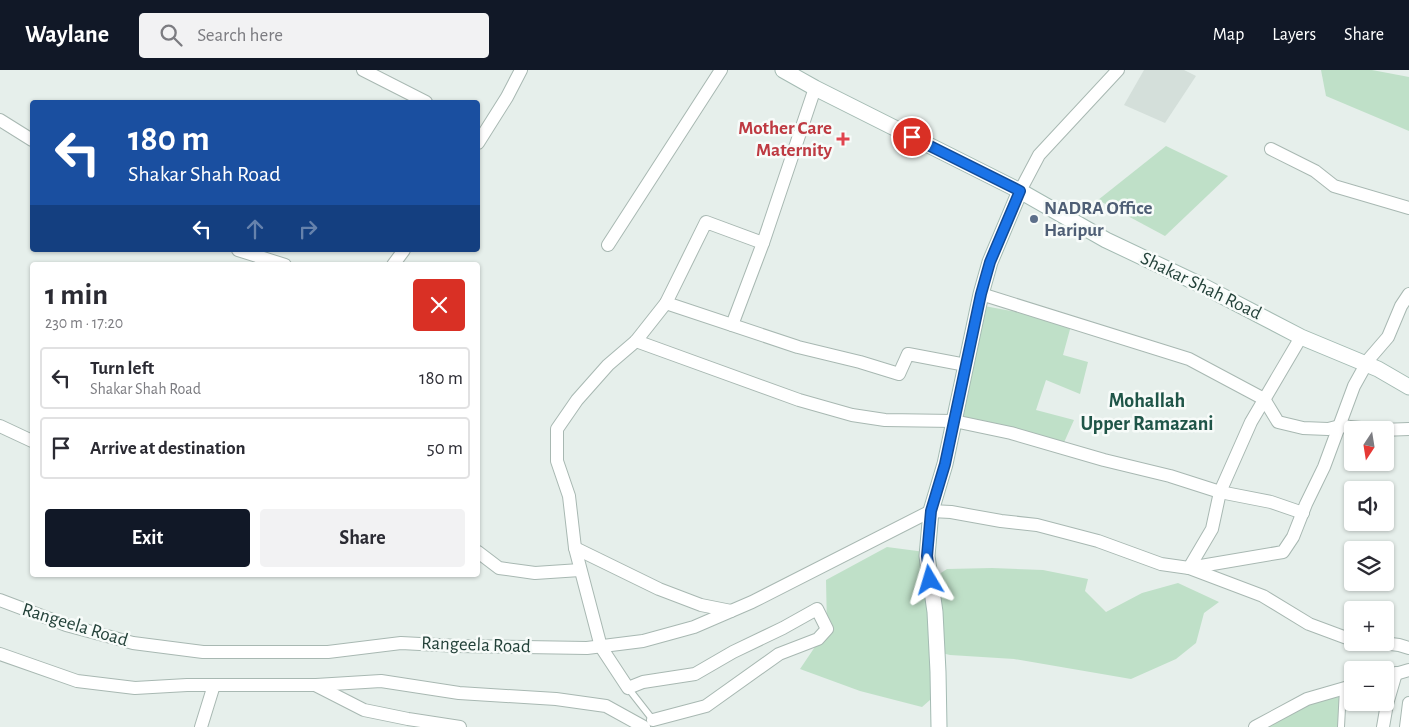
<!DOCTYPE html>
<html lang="en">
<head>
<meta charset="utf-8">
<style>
	body { margin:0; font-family:"Alegreya Sans",sans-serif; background:#f2f2f3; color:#2b2b33; height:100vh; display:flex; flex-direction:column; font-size:19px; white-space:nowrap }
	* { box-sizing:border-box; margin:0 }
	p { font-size:16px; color:#7c7c81 }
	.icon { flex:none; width:28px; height:28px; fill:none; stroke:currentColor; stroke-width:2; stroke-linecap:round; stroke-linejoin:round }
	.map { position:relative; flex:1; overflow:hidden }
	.details { position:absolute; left:30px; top:192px; width:450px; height:315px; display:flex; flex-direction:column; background:#fff; border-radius:5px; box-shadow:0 1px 4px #0004 }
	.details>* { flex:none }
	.hud { position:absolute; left:30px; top:30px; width:450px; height:152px; border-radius:5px; box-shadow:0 1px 4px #0004; background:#1a4fa0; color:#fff; overflow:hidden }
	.needle { width:32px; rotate:192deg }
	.controls { position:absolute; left:1344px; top:351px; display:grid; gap:10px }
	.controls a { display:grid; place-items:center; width:50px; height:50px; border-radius:5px; background:#fff; box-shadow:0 1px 4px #0004; font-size:25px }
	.pin { position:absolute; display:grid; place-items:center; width:42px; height:42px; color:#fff; margin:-21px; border:2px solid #fff; border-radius:50%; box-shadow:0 1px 5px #0007 }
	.me { position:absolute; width:55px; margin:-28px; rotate:353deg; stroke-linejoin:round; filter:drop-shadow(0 0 4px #0008) }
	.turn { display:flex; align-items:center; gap:18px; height:105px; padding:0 15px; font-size:22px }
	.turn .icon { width:65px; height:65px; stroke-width:2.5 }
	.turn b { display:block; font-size:35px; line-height:42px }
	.lanes { display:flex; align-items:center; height:48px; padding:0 15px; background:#0003; justify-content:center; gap:25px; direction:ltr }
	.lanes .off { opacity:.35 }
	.round { display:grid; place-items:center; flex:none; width:52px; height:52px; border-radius:5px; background:#f2f2f3 }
	.summary { display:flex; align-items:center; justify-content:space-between; height:85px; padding:0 15px }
	h1 { font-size:30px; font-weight:700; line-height:38px }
	.button { display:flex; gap:10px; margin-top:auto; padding:10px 15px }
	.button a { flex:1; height:58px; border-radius:5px; background:#111827; color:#fff; font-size:20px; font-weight:700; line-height:58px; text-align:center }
	.button a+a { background:#f2f2f3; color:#2b2b33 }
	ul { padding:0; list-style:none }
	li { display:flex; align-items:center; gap:15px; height:62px; margin:0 10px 8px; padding:0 5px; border:2px solid #e1e1e2; border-radius:5px }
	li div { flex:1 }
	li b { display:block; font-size:19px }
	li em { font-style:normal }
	header { display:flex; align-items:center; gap:30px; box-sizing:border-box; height:70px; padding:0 25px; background:#111827; color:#fff }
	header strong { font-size:24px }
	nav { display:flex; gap:28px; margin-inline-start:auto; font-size:18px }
	.search { width:350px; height:45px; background:#f2f2f3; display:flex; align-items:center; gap:12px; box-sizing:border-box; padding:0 18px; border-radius:5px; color:#7c7c81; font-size:19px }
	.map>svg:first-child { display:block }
</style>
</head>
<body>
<header>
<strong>Waylane</strong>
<div class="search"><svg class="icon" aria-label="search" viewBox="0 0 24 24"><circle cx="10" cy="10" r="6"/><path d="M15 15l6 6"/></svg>Search here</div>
<nav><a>Map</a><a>Layers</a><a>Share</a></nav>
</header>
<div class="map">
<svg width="1409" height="657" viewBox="0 0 1409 657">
	<rect width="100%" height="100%" fill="#e6efeb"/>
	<polygon fill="#d4dfda" points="1144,0 1184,0 1196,6 1165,53 1124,35"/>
	<g fill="#bfe0c8">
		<polygon points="1321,0 1372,0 1409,7 1409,61 1326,26"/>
		<polygon points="1166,76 1228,106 1165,166 1098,130"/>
		<polygon points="979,235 1072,252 1063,285 1088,292 1080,324 1046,310 1036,340 1074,350 1062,377 954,351"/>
		<polygon points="887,477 925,482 930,510 947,499 992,498 1043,500 1088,509 1085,521 1106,542 1142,523 1178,513 1219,532 1204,543 1196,573 1176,589 1131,609 1014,589 950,585 937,582 938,623 922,637 860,621 800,599 827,559 826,510"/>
		<polygon points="1343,619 1339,657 1255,657"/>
	</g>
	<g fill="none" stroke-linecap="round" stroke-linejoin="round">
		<g stroke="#a8b8b2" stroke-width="8">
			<g id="lane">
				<polyline points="628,618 653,650"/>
				<polyline points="1341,657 1343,619"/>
			</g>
		</g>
		<g stroke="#a8b8b2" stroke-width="14">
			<g id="street">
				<polyline points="363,0 426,32"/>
				<polyline points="0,50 32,70"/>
				<polyline points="478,73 507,27 521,0"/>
				<polyline points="1271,79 1315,101 1334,116 1409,138"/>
				<polyline points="1020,121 1039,85 1118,0"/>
				<polyline points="608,175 721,0"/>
				<polyline points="238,180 285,195"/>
				<polyline points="393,195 404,180"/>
				<polyline points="981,224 1189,289 1264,329 1278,352 1303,358 1328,359 1340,356 1381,360 1409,359"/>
				<polyline points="666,233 798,277 860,292 899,304 908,284 966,295"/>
				<polyline points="732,255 763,173 815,18"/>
				<polyline points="1301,267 1251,352 1220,422 1212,459 1189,498 1263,526 1309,554 1352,570"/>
				<polyline points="636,271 799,330 852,345 885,350 954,351 1011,363 1104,390 1170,406 1220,422 1271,432 1303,443"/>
				<polyline points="0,356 32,371"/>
				<polyline points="575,478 659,519 701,535 731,541"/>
				<polyline points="478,482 499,498 535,503 580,500"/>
				<polyline points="0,530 66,555 133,573 203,582 328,582 401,573 458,576 587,578 643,571 694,557 752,532 931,441 951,442 1001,451 1037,455 1098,471 1161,494 1189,498 1283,482 1293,467 1306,434 1324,397 1354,316 1369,289 1388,267 1401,236 1409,224"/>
				<polyline points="1375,572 1399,575 1409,578"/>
				<polyline points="0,584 77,611 135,618 187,615 316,615 381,611 459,623 556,629 606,636 644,657"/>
				<polyline points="1385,607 1409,600"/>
				<polyline points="317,616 364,640 408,649 460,657"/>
				<polyline points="653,650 706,636 779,584 818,569 827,559 817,539 783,558 733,582 695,604 643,612 628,618 601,577 575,478 569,426 557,391 557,359 577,330 608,295 636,271 666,233 706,152 763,173"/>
				<polyline points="201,657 214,615"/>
				<polyline points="1255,657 1307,629 1352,616"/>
				<polyline points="1383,657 1387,634 1396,603"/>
				<polyline points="1406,657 1409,633"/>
			</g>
		</g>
		<g stroke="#a4bbb3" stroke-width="17">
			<g id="secondary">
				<polyline points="783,0 815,18 1020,121 1106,170 1201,215 1301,267 1378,299 1409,317"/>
				<polyline points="939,657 938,602 935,542 927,486 931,441 945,394 981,224 990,192 1020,121"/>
			</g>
		</g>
		<use href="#lane" stroke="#fff" stroke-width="6"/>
		<use href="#street" stroke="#fff" stroke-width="12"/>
		<use href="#secondary" stroke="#fff" stroke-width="15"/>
	</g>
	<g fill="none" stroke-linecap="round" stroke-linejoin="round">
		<g stroke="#114b97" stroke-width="12">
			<polyline id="route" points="912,67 1020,121 990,192 981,224 945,394 931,441 927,486 930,510"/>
		</g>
		<use href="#route" stroke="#1a73e8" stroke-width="9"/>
	</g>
	<path fill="#e0444e" stroke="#f7fbf9" stroke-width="2" d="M840.5 61.5h5v5h5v5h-5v5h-5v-5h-5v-5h5z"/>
	<circle fill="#5c6f8a" stroke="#f7fbf9" stroke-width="2" cx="1034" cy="149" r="5"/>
	<g text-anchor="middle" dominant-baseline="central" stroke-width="5" stroke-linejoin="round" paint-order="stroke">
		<g font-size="19" font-weight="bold" fill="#be3a42" stroke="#f7fbf9" text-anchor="end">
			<text x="832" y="58">Mother Care<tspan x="832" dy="22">Maternity</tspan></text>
		</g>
		<g font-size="19" font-weight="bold" fill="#4e5e75" stroke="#f7fbf9" text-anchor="start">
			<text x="1044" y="138">NADRA Office<tspan x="1044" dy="22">Haripur</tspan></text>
		</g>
		<g font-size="19" fill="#24423a" stroke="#f7fbf9">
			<text transform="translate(1201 216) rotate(26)">Shakar Shah Road</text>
			<text transform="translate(75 555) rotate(17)">Rangeela Road</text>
			<text transform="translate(476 575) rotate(2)">Rangeela Road</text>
		</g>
		<g font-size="20" font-weight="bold" fill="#1f5548" stroke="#f7fbf9">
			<text x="1147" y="331">Mohallah<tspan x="1147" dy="23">Upper Ramazani</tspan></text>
		</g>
	</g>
</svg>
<div class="controls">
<a><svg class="needle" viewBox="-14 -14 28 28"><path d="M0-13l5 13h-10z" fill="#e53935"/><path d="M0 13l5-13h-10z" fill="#7c7c81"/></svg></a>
<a><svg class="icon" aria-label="sound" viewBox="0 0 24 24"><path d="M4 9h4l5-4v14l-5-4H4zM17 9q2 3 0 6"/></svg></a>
<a><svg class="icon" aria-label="layers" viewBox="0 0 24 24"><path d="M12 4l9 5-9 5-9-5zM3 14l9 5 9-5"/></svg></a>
<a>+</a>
<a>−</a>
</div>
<div class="pin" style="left:912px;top:67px;background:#d93025"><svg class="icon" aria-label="arrive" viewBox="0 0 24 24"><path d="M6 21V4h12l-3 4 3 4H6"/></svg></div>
<svg class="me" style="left:930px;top:510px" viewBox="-20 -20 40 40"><path d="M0-17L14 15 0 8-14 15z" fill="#1a73e8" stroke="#fff" stroke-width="4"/></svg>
<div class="hud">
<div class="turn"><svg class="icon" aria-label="left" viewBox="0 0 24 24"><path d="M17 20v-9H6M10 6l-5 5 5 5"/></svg><div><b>180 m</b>Shakar Shah Road</div></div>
<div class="lanes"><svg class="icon" aria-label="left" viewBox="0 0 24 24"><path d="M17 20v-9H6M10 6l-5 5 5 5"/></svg><svg class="icon off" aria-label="ahead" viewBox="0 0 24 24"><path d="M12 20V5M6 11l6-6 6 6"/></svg><svg class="icon off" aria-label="right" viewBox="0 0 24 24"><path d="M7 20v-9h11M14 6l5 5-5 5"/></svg></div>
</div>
<section class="details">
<div class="summary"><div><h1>1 min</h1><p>230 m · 17:20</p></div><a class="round" style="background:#d93025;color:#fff"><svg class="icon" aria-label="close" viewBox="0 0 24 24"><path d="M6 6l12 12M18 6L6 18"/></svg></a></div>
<ul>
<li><svg class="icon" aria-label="left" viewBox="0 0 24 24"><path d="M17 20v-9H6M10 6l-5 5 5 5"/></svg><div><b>Turn left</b><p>Shakar Shah Road</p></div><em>180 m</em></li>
<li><svg class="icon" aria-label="arrive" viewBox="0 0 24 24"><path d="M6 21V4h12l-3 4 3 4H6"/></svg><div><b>Arrive at destination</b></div><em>50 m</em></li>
</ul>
<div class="button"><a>Exit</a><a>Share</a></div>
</section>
</div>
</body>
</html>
